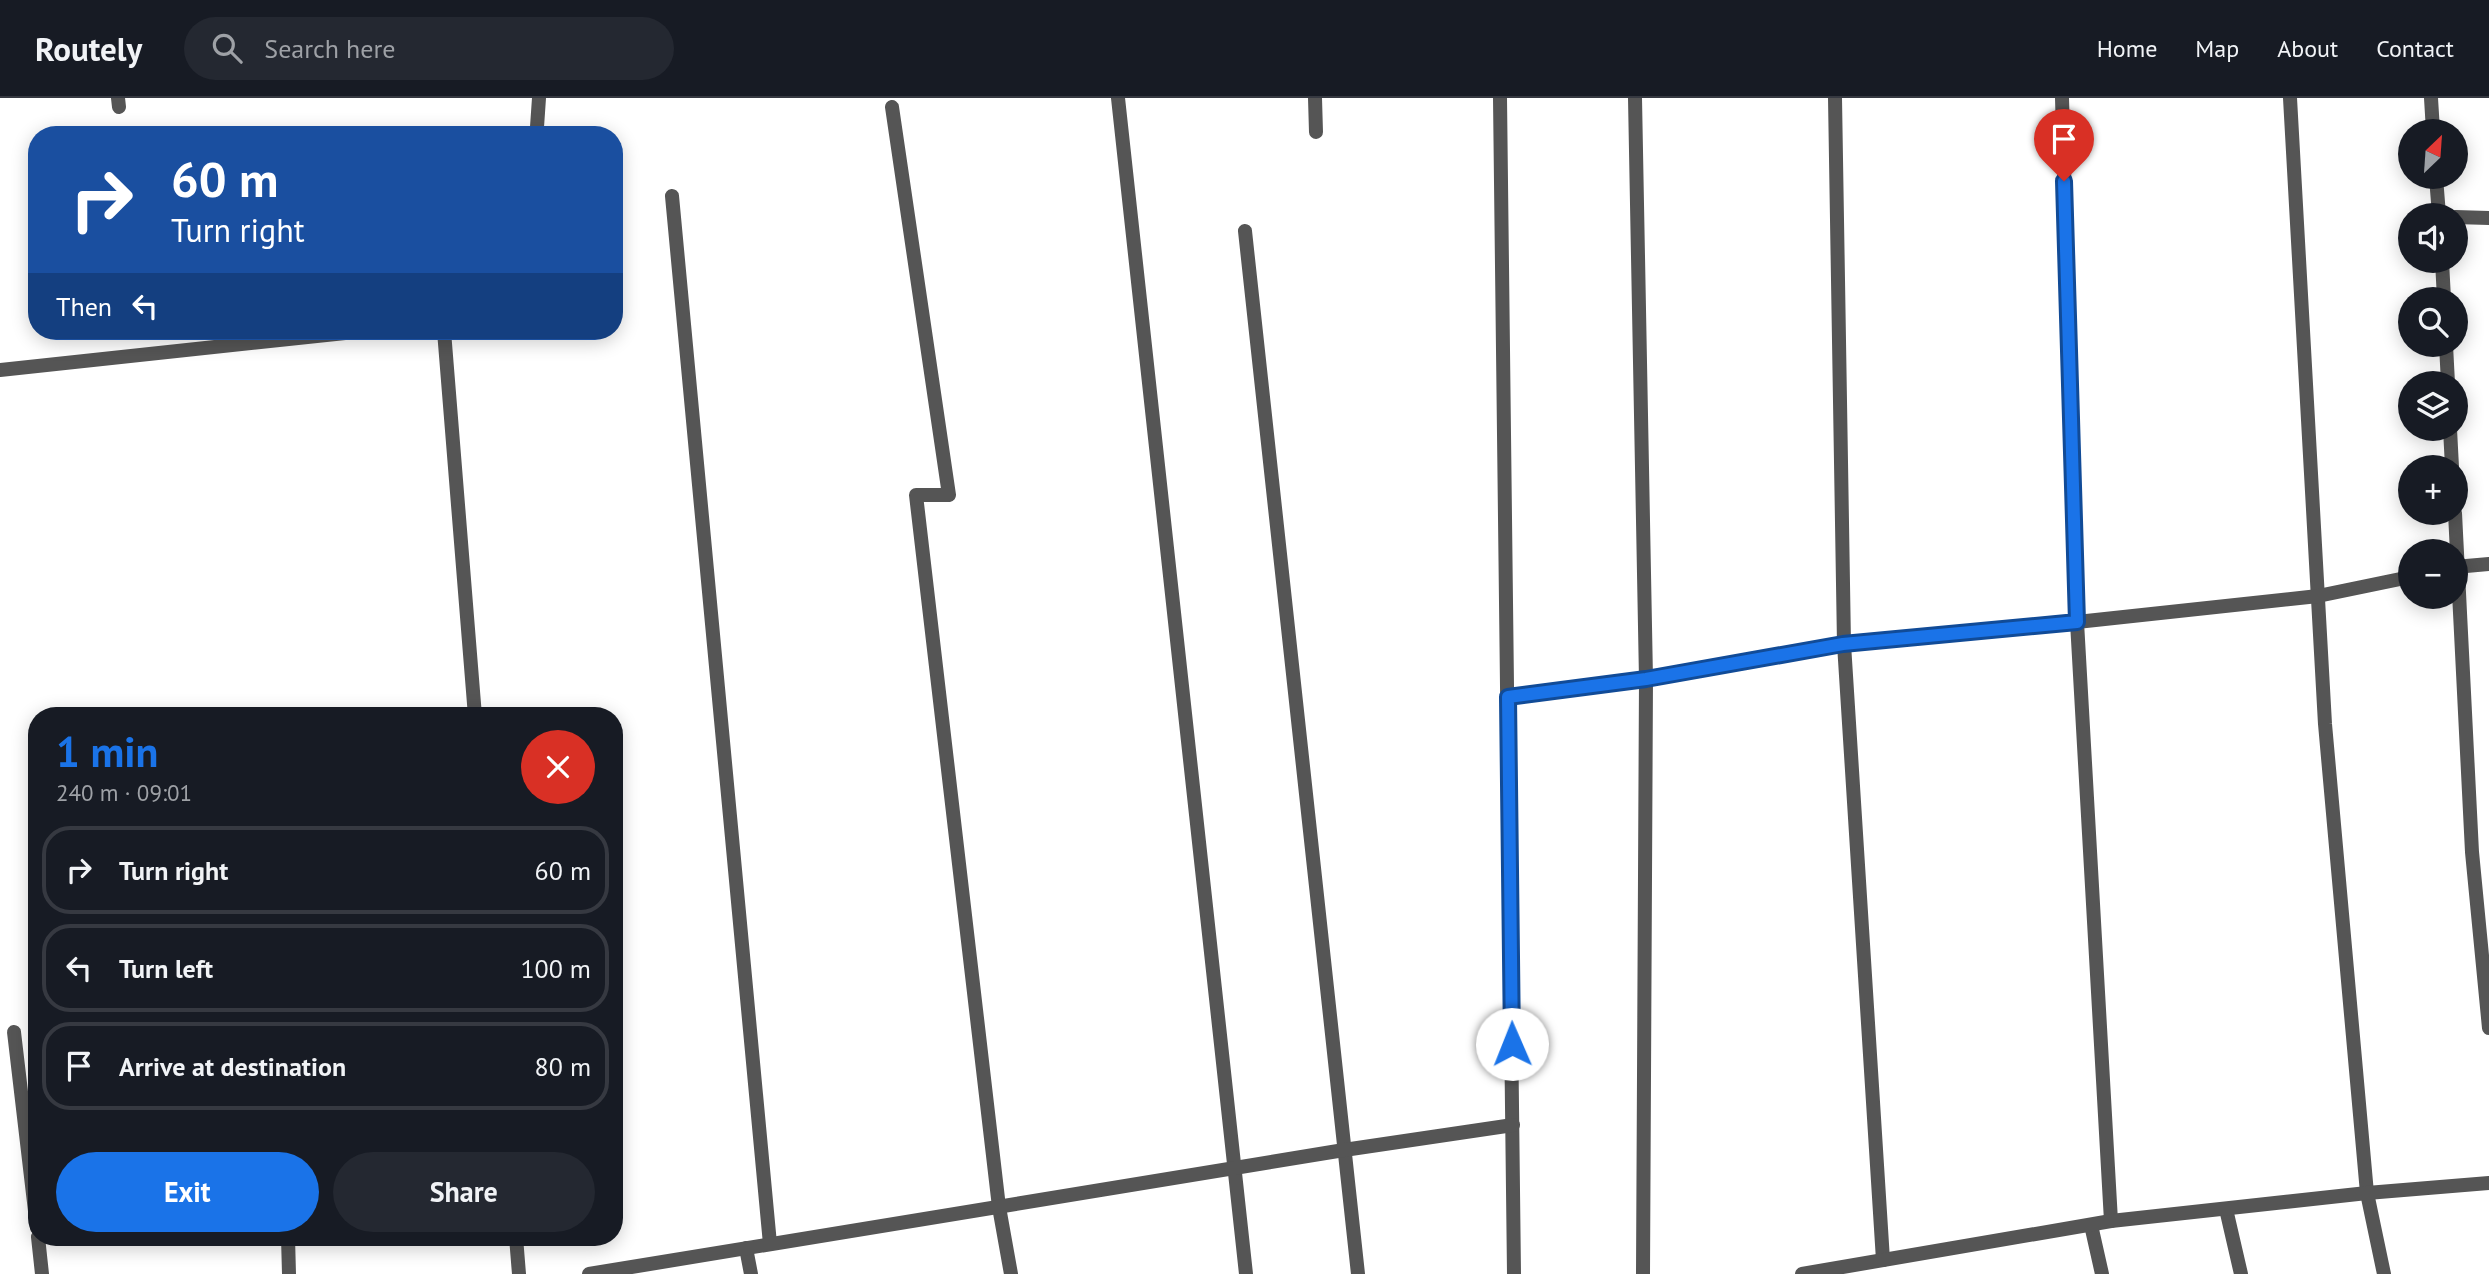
<!DOCTYPE html>
<html lang="en">
<head>
<meta charset="utf-8">
<style>
	body { margin:0; font-family:"PT Sans",sans-serif; background:#242831; color:#f1f3f6; height:100vh; display:flex; flex-direction:column; font-size:26px; white-space:nowrap }
	* { box-sizing:border-box; margin:0 }
	p { font-size:23px; color:#9ea1a6 }
	.icon { flex:none; width:38px; height:38px; fill:none; stroke:currentColor; stroke-width:2; stroke-linecap:round; stroke-linejoin:round }
	.map { position:relative; flex:1; overflow:hidden }
	.details { position:absolute; left:28px; top:609px; width:595px; height:539px; display:flex; flex-direction:column; background:#171b24; border-radius:28px; box-shadow:0 4px 18px #0003 }
	.details>* { flex:none }
	.top-card { position:absolute; left:28px; top:28px; width:595px; height:214px; border-radius:28px; box-shadow:0 4px 18px #0003; background:#1a4fa0; color:#fff; overflow:hidden }
	.needle { width:46px; rotate:25deg }
	.tools { position:absolute; left:2398px; top:21px; display:grid; gap:14px }
	.tools a { display:grid; place-items:center; width:70px; height:70px; border-radius:50%; background:#171b24; box-shadow:0 4px 18px #0003; font-size:35px }
	.pin { position:absolute; display:grid; place-items:center; width:60px; height:60px; color:#fff; margin:-72px -30px; border-radius:50% 50% 50% 0; rotate:-45deg; box-shadow:0 0 7px #0007 }
	.pin .icon { rotate:45deg }
	.me { position:absolute; width:77px; margin:-38px; rotate:359deg; stroke-linejoin:round; filter:drop-shadow(0 0 5px #0008) }
	.turn { display:flex; align-items:center; gap:24px; height:147px; padding:0 28px; font-size:32px }
	.turn .icon { width:91px; height:91px; stroke-width:2.5 }
	.turn b { display:block; font-size:49px; line-height:60px }
	.then { display:flex; align-items:center; height:66px; padding:0 28px; background:#0003; gap:14px; font-size:26px }
	.round { display:grid; place-items:center; flex:none; width:74px; height:74px; border-radius:37px; background:#242831 }
	.headline { display:flex; align-items:center; justify-content:space-between; height:119px; padding:0 28px }
	h1 { font-size:42px; font-weight:700; line-height:52px; color:#1a73e8 }
	.action { display:flex; gap:14px; margin-top:auto; padding:14px 28px }
	.action a { flex:1; height:80px; border-radius:42px; background:#1a73e8; color:#fff; font-size:28px; font-weight:700; line-height:80px; text-align:center }
	.action a+a { background:#242831; color:#f1f3f6 }
	ul { padding:0; list-style:none }
	li { display:flex; align-items:center; gap:21px; height:88px; margin:0 14px 10px; padding:0 14px; border:4px solid #363941; border-radius:28px }
	li div { flex:1 }
	li b { display:block; font-size:26px }
	li em { font-style:normal }
	header { display:flex; align-items:center; gap:42px; box-sizing:border-box; height:98px; padding:0 35px; background:#171b24; border-bottom:2px solid #363941 }
	header strong { font-size:33px }
	nav { display:flex; gap:38px; margin-inline-start:auto; font-size:24px }
	.search { width:490px; height:63px; background:#242831; display:flex; align-items:center; gap:18px; box-sizing:border-box; padding:0 24px; border-radius:38px; color:#9ea1a6; font-size:26px }
	.map>svg:first-child { display:block }
</style>
</head>
<body>
<header>
<strong>Routely</strong>
<div class="search"><svg class="icon" aria-label="search" viewBox="0 0 24 24"><circle cx="10" cy="10" r="6"/><path d="M15 15l6 6"/></svg>Search here</div>
<nav><a>Home</a><a>Map</a><a>About</a><a>Contact</a></nav>
</header>
<div class="map">
<svg width="2489" height="1176" viewBox="0 0 2489 1176">
	<rect width="100%" height="100%" fill="#fff"/>
	<g fill="none" stroke-linecap="round" stroke-linejoin="round">
		<g stroke="#555" stroke-width="14">
			<polyline points="118,0 119,9"/>
			<polyline points="1118,0 1246,1176"/>
			<polyline points="1315,0 1316,34"/>
			<polyline points="1500,0 1514,1176"/>
			<polyline points="1635,0 1646,581 1643,1176"/>
			<polyline points="1835,0 1844,546 1883,1162"/>
			<polyline points="2062,0 2077,524 2111,1123"/>
			<polyline points="2290,0 2325,626 2367,1095 2384,1176"/>
			<polyline points="2431,0 2433,33"/>
			<polyline points="892,9 949,397 916,397 999,1109 1011,1176"/>
			<polyline points="537,29 539,0"/>
			<polyline points="2436,79 2439,117"/>
			<polyline points="672,98 770,1146"/>
			<polyline points="2455,119 2489,120"/>
			<polyline points="1245,133 1358,1176"/>
			<polyline points="2442,163 2444,201"/>
			<polyline points="444,233 475,618"/>
			<polyline points="2446,247 2448,285"/>
			<polyline points="0,272 364,233"/>
			<polyline points="2450,331 2452,369"/>
			<polyline points="2455,415 2472,754 2489,930"/>
			<polyline points="2455,469 2489,466"/>
			<polyline points="1508,599 1646,581 1844,546 2077,524 2318,498 2410,479"/>
			<polyline points="14,934 37,1130"/>
			<polyline points="2226,1111 2241,1176"/>
			<polyline points="2091,1127 2102,1176"/>
			<polyline points="38,1139 42,1176"/>
			<polyline points="288,1139 289,1176"/>
			<polyline points="516,1139 519,1176"/>
			<polyline points="746,1150 751,1176"/>
			<polyline points="589,1176 1344,1052 1513,1027"/>
			<polyline points="1802,1176 2111,1123 2367,1095 2489,1085"/>
		</g>
	</g>
	<g fill="none" stroke-linecap="round" stroke-linejoin="round">
		<g stroke="#114b97" stroke-width="18">
			<polyline id="route" points="1512,946 1508,599 1646,581 1843,546 2077,524 2064,83"/>
		</g>
		<use href="#route" stroke="#1a73e8" stroke-width="12"/>
	</g>
</svg>
<div class="tools">
<a><svg class="needle" viewBox="-14 -14 28 28"><path d="M0-13l5 13h-10z" fill="#e53935"/><path d="M0 13l5-13h-10z" fill="#9ea1a6"/></svg></a>
<a><svg class="icon" aria-label="sound" viewBox="0 0 24 24"><path d="M4 9h4l5-4v14l-5-4H4zM17 9q2 3 0 6"/></svg></a>
<a><svg class="icon" aria-label="search" viewBox="0 0 24 24"><circle cx="10" cy="10" r="6"/><path d="M15 15l6 6"/></svg></a>
<a><svg class="icon" aria-label="layers" viewBox="0 0 24 24"><path d="M12 4l9 5-9 5-9-5zM3 14l9 5 9-5"/></svg></a>
<a>+</a>
<a>−</a>
</div>
<div class="pin" style="left:2064px;top:83px;background:#d93025"><svg class="icon" aria-label="arrive" viewBox="0 0 24 24"><path d="M6 21V4h12l-3 4 3 4H6"/></svg></div>
<svg class="me" style="left:1512px;top:946px" viewBox="-20 -20 40 40"><circle r="19" fill="#fff"/><path d="M0-13L10 11 0 6-10 11z" fill="#1a73e8"/></svg>
<div class="top-card">
<div class="turn"><svg class="icon" aria-label="right" viewBox="0 0 24 24"><path d="M7 20v-9h11M14 6l5 5-5 5"/></svg><div><b>60 m</b>Turn right</div></div>
<div class="then">Then<svg class="icon" aria-label="left" viewBox="0 0 24 24"><path d="M17 20v-9H6M10 6l-5 5 5 5"/></svg></div>
</div>
<section class="details">
<div class="headline"><div><h1>1 min</h1><p>240 m · 09:01</p></div><a class="round" style="background:#d93025;color:#fff"><svg class="icon" aria-label="close" viewBox="0 0 24 24"><path d="M6 6l12 12M18 6L6 18"/></svg></a></div>
<ul>
<li><svg class="icon" aria-label="right" viewBox="0 0 24 24"><path d="M7 20v-9h11M14 6l5 5-5 5"/></svg><div><b>Turn right</b></div><em>60 m</em></li>
<li><svg class="icon" aria-label="left" viewBox="0 0 24 24"><path d="M17 20v-9H6M10 6l-5 5 5 5"/></svg><div><b>Turn left</b></div><em>100 m</em></li>
<li><svg class="icon" aria-label="arrive" viewBox="0 0 24 24"><path d="M6 21V4h12l-3 4 3 4H6"/></svg><div><b>Arrive at destination</b></div><em>80 m</em></li>
</ul>
<div class="action"><a>Exit</a><a>Share</a></div>
</section>
</div>
</body>
</html>
